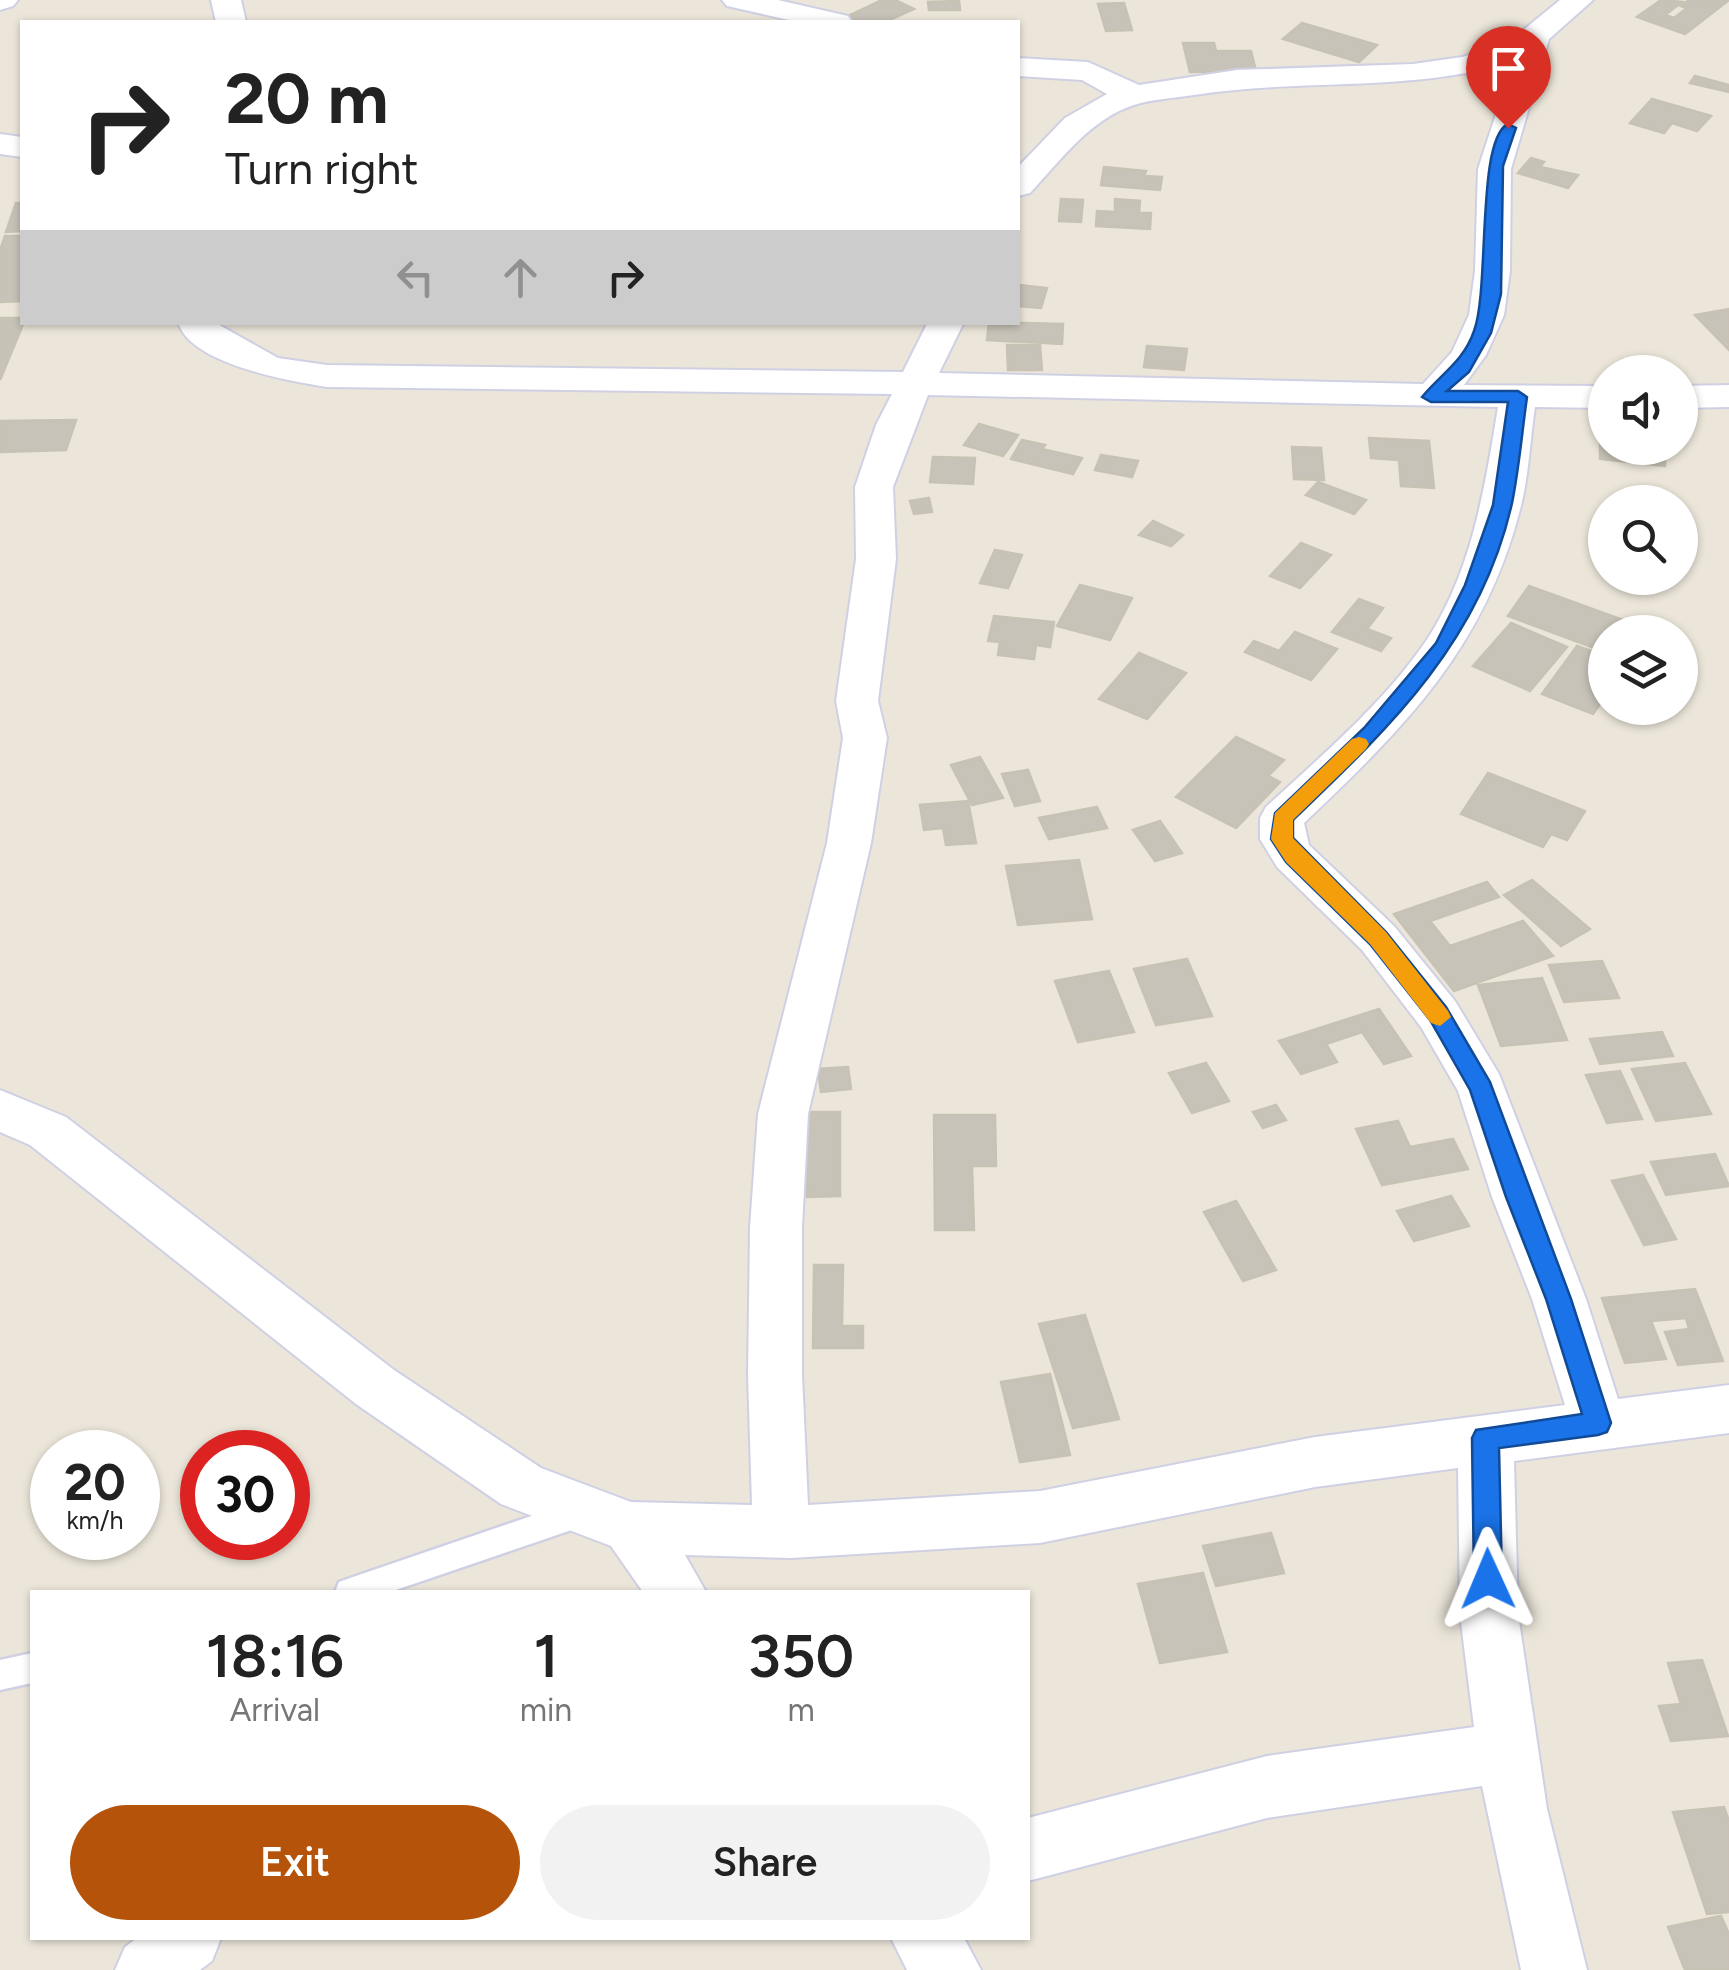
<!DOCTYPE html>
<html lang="en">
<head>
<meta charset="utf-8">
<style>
	body { margin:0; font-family:Figtree,sans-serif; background:#f2f2f2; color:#222; height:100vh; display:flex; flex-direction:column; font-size:38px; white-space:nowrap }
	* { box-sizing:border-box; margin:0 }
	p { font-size:32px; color:#767676 }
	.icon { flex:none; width:55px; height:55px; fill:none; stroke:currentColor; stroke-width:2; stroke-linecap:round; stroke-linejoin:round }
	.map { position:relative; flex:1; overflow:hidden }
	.details { position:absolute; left:30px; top:1590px; width:1000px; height:350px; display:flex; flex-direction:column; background:#fff; border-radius:0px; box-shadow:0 2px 8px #0004 }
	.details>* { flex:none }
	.top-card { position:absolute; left:20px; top:20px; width:1000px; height:305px; border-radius:0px; box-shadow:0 2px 8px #0004; background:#fff; color:#222; overflow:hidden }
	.fabs { position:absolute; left:1588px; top:355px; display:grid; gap:20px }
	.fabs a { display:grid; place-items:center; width:110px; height:110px; border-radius:50%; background:#fff; box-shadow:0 2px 8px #0004; font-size:50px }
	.speed { position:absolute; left:30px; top:1430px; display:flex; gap:20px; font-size:50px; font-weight:700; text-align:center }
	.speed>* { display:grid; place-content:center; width:130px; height:130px; border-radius:50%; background:#fff; box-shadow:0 2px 8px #0004; line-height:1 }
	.speed small { font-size:25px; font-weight:400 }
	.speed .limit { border:15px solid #d22; background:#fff; color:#111 }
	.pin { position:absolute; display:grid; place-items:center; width:85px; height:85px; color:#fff; margin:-102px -42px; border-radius:50% 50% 50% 0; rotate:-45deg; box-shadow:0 0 10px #0007 }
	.pin .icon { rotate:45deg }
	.me { position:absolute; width:110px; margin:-55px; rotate:359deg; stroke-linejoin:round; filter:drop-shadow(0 0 8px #0008) }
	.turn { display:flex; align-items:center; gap:35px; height:210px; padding:0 40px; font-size:45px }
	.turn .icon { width:130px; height:130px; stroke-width:2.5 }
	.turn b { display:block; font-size:70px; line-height:85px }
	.lanes { display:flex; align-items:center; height:95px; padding:0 40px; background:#0003; justify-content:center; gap:50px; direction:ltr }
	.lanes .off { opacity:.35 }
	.eta { display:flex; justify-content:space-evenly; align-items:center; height:170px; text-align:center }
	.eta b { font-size:60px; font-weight:600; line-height:70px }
	.primary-button { display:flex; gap:20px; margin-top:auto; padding:20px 40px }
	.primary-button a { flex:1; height:115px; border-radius:60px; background:#b45309; color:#fff; font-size:40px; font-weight:600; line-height:115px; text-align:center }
	.primary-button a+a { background:#f2f2f2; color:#222 }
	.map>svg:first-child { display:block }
</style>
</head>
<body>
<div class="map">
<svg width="1729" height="1970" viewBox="0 0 1729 1970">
	<rect width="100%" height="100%" fill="#ece6da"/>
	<g fill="#c7c3b9" stroke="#c7c2b3" stroke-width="2.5">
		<polygon points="882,0 895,0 914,9 885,22 853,22 844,18"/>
		<polygon points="1661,0 1682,2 1665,15 1674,18 1687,8 1681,6 1689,0 1729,0 1685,34 1637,17"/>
		<polygon points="959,1 960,10 929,10 928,2"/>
		<polygon points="1124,3 1132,30 1106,31 1098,4"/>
		<polygon points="1302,23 1377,45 1359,62 1283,39"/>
		<polygon points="1183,43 1214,43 1216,51 1251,51 1256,71 1190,72"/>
		<polygon points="1695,76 1729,85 1729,92 1690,83"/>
		<polygon points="1652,99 1711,116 1697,131 1672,123 1664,133 1630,123"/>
		<polygon points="1531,158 1544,162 1540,167 1578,175 1568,188 1518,173"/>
		<polygon points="1104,167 1146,171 1144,176 1162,177 1160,190 1101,185"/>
		<polygon points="1061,199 1083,200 1081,222 1059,221"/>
		<polygon points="1115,199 1140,201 1139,213 1151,213 1150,229 1096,226 1097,211 1115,212"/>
		<polygon points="16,203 22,203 22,231 6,232"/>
		<polygon points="5,236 22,236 22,301 0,302 0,250"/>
		<polygon points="1019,285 1047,288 1041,308 1018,306"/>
		<polygon points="1729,309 1729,350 1695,315"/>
		<polygon points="0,318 22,318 24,322 0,380"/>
		<polygon points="989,322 1063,324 1062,344 987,340"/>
		<polygon points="1007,345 1040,345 1042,370 1008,370"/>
		<polygon points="1147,346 1187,349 1184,370 1144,367"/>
		<polygon points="76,420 66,450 0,452 0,421"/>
		<polygon points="979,424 1018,435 1003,456 964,445"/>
		<polygon points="1369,438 1429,441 1434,488 1401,486 1399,460 1371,458"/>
		<polygon points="1022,440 1045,445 1042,449 1082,458 1073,474 1011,459"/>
		<polygon points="1600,443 1605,448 1665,451 1665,466 1600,459"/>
		<polygon points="1292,447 1321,448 1324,480 1294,479"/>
		<polygon points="1101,455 1138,461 1132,477 1095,470"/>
		<polygon points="933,457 975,458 973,484 930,482"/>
		<polygon points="1318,482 1366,500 1354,514 1306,495"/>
		<polygon points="929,498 932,512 914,514 910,501"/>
		<polygon points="1153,521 1183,535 1171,546 1139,535"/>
		<polygon points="1301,543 1331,555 1300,588 1270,576"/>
		<polygon points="995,550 1022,555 1008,588 980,583"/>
		<polygon points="1080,585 1132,598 1110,640 1057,626"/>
		<polygon points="1529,586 1656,632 1605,632 1605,652 1508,616"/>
		<polygon points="1359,599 1383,608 1367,629 1391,638 1381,651 1332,632"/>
		<polygon points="994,616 1054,622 1050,647 1036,645 1034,659 998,655 1000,642 988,641"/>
		<polygon points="1511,623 1567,647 1530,691 1473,666"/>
		<polygon points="1295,632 1337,649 1311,680 1245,652 1254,641 1279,651"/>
		<polygon points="1577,646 1605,656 1605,697 1593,714 1542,694"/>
		<polygon points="1139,653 1186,673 1147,719 1099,699"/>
		<polygon points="1236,737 1284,760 1268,776 1280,782 1236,828 1176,797"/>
		<polygon points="980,757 1003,798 972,805 951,765"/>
		<polygon points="1028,770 1040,801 1015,806 1002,774"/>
		<polygon points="1488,773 1585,811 1567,840 1551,834 1543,847 1461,814"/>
		<polygon points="968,801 976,843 946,845 943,828 924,830 920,805"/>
		<polygon points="1097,807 1107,828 1049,839 1039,818"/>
		<polygon points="1160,821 1182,853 1155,861 1133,830"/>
		<polygon points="1079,860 1092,919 1018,925 1006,866"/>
		<polygon points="1532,880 1590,929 1561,946 1504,895"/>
		<polygon points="1487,882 1499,897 1430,921 1450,946 1523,921 1553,956 1454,991 1394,914"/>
		<polygon points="1187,959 1212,1016 1156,1025 1134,969"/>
		<polygon points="1602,961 1619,998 1564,1002 1549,965"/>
		<polygon points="1109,971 1134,1032 1078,1042 1055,981"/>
		<polygon points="1542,978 1567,1040 1501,1046 1478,985"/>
		<polygon points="1379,1009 1411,1056 1384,1064 1362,1032 1326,1044 1337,1062 1301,1074 1279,1041"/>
		<polygon points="1662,1032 1673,1056 1600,1064 1590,1039"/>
		<polygon points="1206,1063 1229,1101 1192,1113 1169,1073"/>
		<polygon points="1685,1063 1711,1114 1656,1121 1632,1069"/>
		<polygon points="848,1067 851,1089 821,1092 818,1069"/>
		<polygon points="1620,1071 1642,1119 1607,1123 1586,1075"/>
		<polygon points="1276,1105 1286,1120 1263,1128 1253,1112"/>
		<polygon points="806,1112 840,1112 840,1196 807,1197"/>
		<polygon points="934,1115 995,1115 996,1166 972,1166 974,1230 935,1230"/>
		<polygon points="1398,1121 1410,1147 1453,1139 1468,1169 1382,1185 1356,1129"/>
		<polygon points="1715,1154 1729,1186 1666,1195 1651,1162"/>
		<polygon points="1643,1175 1676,1239 1644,1245 1612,1181"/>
		<polygon points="1451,1196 1469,1226 1414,1241 1397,1211"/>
		<polygon points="1236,1201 1276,1270 1243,1281 1204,1212"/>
		<polygon points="814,1265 843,1265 842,1326 863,1326 863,1348 813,1348"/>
		<polygon points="1695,1289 1723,1361 1678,1365 1665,1332 1689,1329 1686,1318 1651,1321 1666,1359 1625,1363 1602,1298"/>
		<polygon points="1085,1315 1119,1419 1073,1428 1039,1324"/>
		<polygon points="1050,1374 1070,1455 1020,1462 1001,1382"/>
		<polygon points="1271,1533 1284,1573 1216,1586 1203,1546"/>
		<polygon points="1203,1573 1227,1652 1160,1663 1138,1584"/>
		<polygon points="1702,1660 1728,1736 1671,1741 1659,1706 1681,1704 1668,1663"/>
		<polygon points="1724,1807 1729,1821 1729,1912 1707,1914 1673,1812"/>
		<polygon points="1721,1916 1729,1934 1729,1970 1685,1970 1668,1927"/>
	</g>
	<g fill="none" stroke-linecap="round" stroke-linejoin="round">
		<g stroke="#cfd0e3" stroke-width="5">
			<g id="lane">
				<polygon points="581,1499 592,1503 596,1513 592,1523 390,1592 335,1592 339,1582 350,1578"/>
				<polygon points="32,1653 32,1683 0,1690 0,1660"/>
			</g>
		</g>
		<g stroke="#cfd0e3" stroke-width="4">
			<g id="street">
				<polygon points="0,0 18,0 13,6 0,10"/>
				<polygon points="211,0 241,0 246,22 216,22"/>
				<polygon points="722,0 778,0 848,16 852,22 798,22 727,6"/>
				<path d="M 1560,0 L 1593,0 L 1549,39 L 1511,169 L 1510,271 L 1504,315 L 1486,355 L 1464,385 L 1605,386 L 1605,408 L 1535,407 C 1530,440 1529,474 1521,506 C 1485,648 1406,726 1304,823 L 1309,845 L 1394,926 L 1455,1001 L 1499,1074 L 1586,1299 L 1618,1399 L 1729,1385 L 1729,1433 L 1514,1461 L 1518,1614 L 1547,1809 L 1587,1970 L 1521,1970 L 1482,1786 L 1267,1818 L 1028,1881 L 1028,1818 L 1267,1756 L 1474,1727 L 1460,1614 L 1458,1468 L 1315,1487 L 1040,1543 L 791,1558 L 685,1555 L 706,1592 L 643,1592 L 611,1546 L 501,1504 L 356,1404 L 30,1145 L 0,1132 L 0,1090 L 66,1117 L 394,1370 L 541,1468 L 631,1502 L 752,1505 L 748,1375 L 750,1228 L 758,1114 L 827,843 L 843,738 L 836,701 L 856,559 L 855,487 L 876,425 L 892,394 L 327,387 C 289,381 190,364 178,322 L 214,322 L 278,358 L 327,365 L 903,372 L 928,322 L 964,322 L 939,373 L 1423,384 L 1452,352 L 1469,315 L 1475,271 L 1478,169 L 1513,62 C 1408,93 1301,78 1194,95 C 1175,98 1152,99 1134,105 C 1090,119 1060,161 1030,193 L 1018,196 L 1018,167 L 1065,118 L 1107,94 L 1082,80 L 1018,76 L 1018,58 L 1088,62 L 1139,85 L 1237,70 L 1413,64 L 1462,57 L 1505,45 ZM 928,395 L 1498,407 C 1485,487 1472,572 1426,641 C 1383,704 1322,755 1266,807 L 1260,818 L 1260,839 L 1277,867 L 1362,950 L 1421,1027 L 1458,1091 L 1492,1197 L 1532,1299 L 1565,1405 L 1315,1437 L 1040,1491 L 808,1505 L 802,1375 L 802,1228 L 808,1114 L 871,843 L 887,738 L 878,701 L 896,559 L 893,487 Z"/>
				<polygon points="0,134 22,137 22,157 0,154"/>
				<polygon points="1729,385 1729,407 1680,408 1680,386"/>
				<polygon points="137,1938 221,1938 212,1961 200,1970 115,1970 125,1947"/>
				<polygon points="891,1938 964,1938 981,1970 907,1970"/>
			</g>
		</g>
		<use href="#lane" fill="#fff" fill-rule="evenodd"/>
		<use href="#street" fill="#fff" fill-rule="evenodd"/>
	</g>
	<path fill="#1a73e8" stroke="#114b97" stroke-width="2.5" d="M 1508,124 L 1516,128 L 1503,166 L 1501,294 L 1491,333 L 1469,372 L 1447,391 L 1518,391 L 1527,397 C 1522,432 1519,469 1512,503 C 1481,641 1390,727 1293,820 L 1293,838 L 1386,932 L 1446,1007 L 1490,1082 L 1571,1299 L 1611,1423 L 1607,1432 L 1598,1435 L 1499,1448 L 1502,1579 L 1498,1588 L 1488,1592 L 1478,1588 L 1474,1579 L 1472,1438 L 1476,1430 L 1582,1414 L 1546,1299 L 1506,1197 L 1470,1090 L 1430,1020 L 1370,944 L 1286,862 L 1271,839 L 1275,813 L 1364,728 L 1436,643 L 1465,585 L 1493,505 L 1508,402 L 1431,402 L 1422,397 C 1441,374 1464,361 1474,331 C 1490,289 1476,139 1508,124 Z"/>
	<polygon fill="#f59e0b" points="1359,737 1366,739 1369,744 1366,749 1293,820 1293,838 1386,932 1448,1011 1451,1017 1440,1026 1431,1023 1370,944 1286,862 1271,839 1275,813 1352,739"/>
</svg>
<div class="fabs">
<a><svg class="icon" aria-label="sound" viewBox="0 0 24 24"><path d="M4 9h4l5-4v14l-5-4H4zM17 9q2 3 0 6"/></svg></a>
<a><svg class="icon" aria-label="search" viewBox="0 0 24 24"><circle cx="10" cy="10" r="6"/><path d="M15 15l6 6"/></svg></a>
<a><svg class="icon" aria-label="layers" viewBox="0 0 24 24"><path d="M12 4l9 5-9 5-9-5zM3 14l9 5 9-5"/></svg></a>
</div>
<div class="speed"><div>20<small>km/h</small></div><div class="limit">30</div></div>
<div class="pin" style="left:1508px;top:128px;background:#d93025"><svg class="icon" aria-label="arrive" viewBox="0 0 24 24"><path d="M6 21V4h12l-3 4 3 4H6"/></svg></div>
<svg class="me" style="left:1488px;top:1579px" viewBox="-20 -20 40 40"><path d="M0-17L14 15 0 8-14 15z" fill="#1a73e8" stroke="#fff" stroke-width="4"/></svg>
<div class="top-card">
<div class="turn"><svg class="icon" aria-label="right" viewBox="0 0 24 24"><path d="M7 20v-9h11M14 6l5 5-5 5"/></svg><div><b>20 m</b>Turn right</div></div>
<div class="lanes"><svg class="icon off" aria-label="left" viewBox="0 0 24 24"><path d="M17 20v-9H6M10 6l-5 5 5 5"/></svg><svg class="icon off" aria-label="ahead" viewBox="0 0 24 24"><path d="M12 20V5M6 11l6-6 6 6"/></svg><svg class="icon" aria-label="right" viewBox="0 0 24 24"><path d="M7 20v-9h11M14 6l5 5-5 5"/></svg></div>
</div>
<section class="details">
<div class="eta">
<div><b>18:16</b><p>Arrival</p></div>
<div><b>1</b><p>min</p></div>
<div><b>350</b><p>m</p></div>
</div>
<div class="primary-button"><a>Exit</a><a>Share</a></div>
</section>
</div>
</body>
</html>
